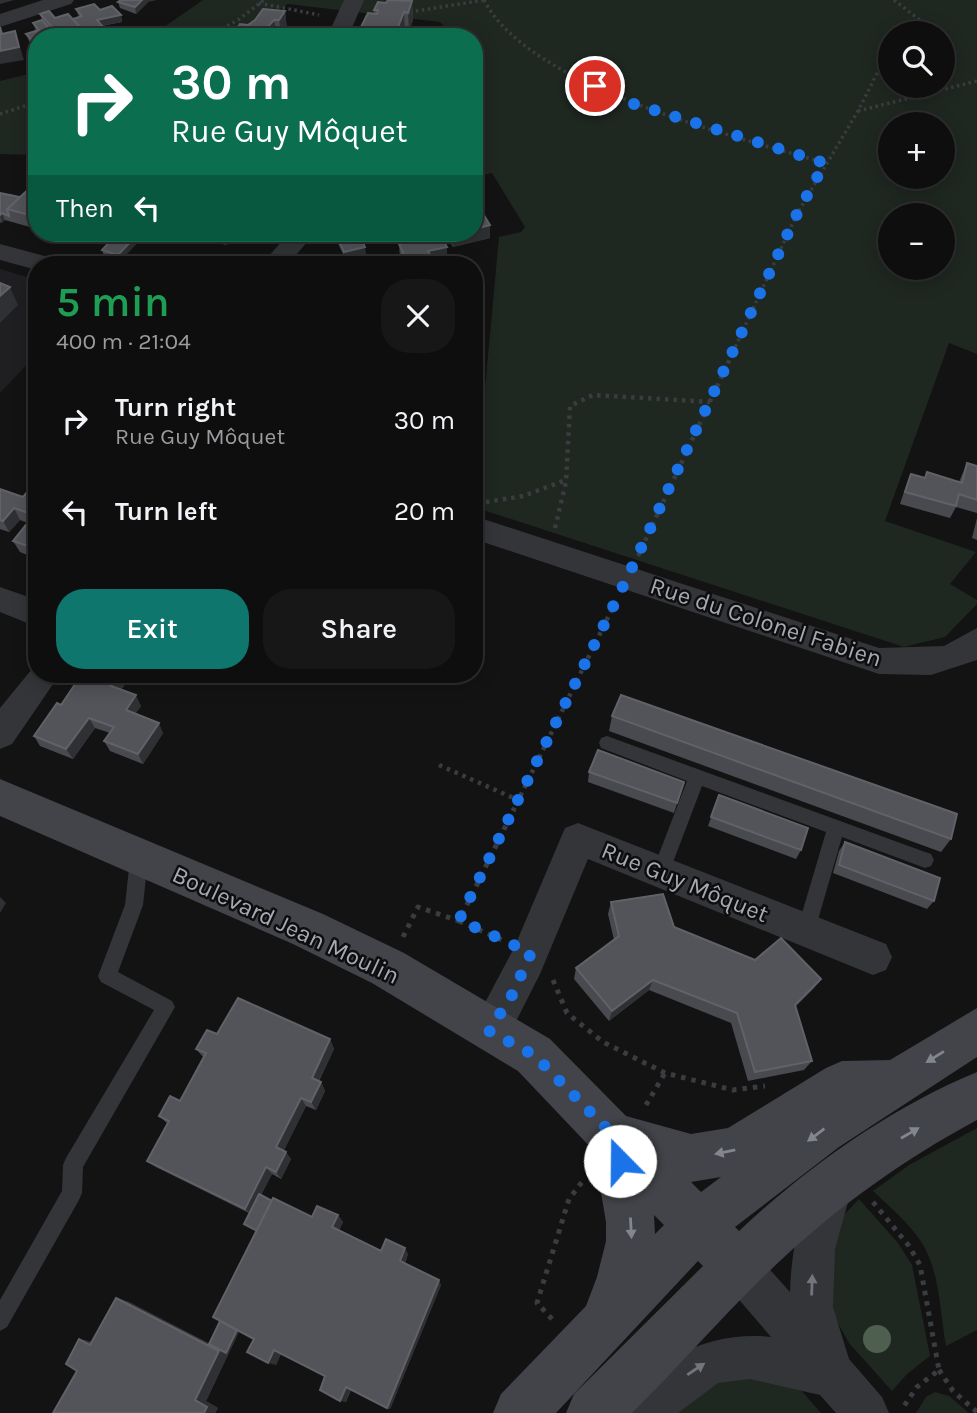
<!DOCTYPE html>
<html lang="en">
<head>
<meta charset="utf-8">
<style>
	body { margin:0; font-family:Karla,sans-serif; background:#171718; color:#f1f3f6; height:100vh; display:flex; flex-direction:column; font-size:26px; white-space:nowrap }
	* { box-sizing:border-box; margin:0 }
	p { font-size:23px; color:#9b9c9e }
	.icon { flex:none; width:38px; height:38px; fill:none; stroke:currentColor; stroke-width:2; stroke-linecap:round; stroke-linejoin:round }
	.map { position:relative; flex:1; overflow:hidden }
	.side { position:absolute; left:28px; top:256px; width:455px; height:427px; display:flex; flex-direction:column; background:#0e0e0f; border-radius:28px; box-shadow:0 4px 18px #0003,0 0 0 2px #2e2e2f }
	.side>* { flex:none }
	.banner { position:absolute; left:28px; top:28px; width:455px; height:214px; border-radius:28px; box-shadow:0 4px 18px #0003,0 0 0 2px #2e2e2f; background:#0b6e4f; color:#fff; overflow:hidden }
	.tools { position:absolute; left:878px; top:21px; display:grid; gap:14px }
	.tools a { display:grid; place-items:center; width:77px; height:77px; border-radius:50%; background:#0e0e0f; box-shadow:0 4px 18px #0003,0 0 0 2px #2e2e2f; font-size:35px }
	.pin { position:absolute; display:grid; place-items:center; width:60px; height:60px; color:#fff; margin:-30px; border:4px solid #fff; border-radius:50%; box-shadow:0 2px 7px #0007 }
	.me { position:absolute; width:77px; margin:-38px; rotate:338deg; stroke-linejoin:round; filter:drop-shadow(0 0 5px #0008) }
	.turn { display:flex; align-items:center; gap:24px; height:147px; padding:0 28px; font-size:32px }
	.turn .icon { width:91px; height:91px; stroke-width:2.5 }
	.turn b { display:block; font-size:49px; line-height:60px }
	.then { display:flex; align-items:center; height:66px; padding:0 28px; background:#0003; gap:14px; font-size:26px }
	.round { display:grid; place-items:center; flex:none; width:74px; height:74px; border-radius:28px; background:#171718 }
	.overview { display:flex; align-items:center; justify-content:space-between; height:119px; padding:0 28px }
	h1 { font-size:42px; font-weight:600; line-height:52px; color:#1e9e55 }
	.button { display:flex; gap:14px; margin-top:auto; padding:14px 28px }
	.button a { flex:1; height:80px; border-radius:28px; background:#0f766e; color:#fff; font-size:28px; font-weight:600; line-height:80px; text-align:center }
	.button a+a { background:#171718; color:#f1f3f6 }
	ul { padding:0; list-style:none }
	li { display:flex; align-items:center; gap:21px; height:91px; padding:0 28px }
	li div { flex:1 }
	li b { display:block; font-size:26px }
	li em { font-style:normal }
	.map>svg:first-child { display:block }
</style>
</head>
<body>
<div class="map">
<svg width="977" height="1413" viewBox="0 0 977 1413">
	<rect width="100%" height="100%" fill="#131314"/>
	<polygon fill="#1f1f21" points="0,269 37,280 37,354 0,393"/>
	<g fill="#1f2721" fill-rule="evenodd">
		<path d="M 203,0 L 977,0 L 977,354 L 949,343 L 885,521 L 976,552 L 950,584 L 977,600 L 977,604 L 945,637 L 904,647 L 474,507 L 499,237 L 521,232 L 525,227 L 492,173 L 474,177 L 474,37 L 455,37 L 440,22 L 288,4 L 238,37 L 139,37 L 164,27 ZM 891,33 L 943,33 L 943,86 L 891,86 ZM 891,124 L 943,124 L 943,177 L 891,177 ZM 891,215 L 943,215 L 943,268 L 891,268 Z"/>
		<polygon points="37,72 37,155 0,154 0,81"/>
		<path d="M 977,1128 L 977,1330 L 946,1346 C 940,1313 940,1272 922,1243 C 909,1223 890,1207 873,1191 L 909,1165 Z"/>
		<polygon points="859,1199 898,1243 912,1265 930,1356 907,1374 892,1391 849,1343 834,1316 827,1293 840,1219"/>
		<polygon points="741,1371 799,1388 821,1413 657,1413"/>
		<polygon points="935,1392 949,1396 969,1413 916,1413 926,1397"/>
	</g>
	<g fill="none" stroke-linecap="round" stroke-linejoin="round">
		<g stroke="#3a3c40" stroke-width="3.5" stroke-dasharray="2.5 3.5" stroke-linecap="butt">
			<path d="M 484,0 C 529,88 735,136 825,163"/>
			<polyline points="894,0 921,21 899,33"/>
			<polyline points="259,3 319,15"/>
			<polyline points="410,12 484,0"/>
			<polyline points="206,37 238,20 264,0"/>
			<polyline points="858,111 977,81"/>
			<polyline points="0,114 37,102"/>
			<polyline points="733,352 797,214 858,111 891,46"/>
		</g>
		<g stroke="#3a3c40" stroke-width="4.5" stroke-dasharray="3.5 5" stroke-linecap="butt">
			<polyline points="486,502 523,496 566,480"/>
			<polyline points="555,528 566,482 570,406 593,395 710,402"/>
			<polyline points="638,556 734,350"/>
			<polyline points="439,765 518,800"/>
			<polyline points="513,811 616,601"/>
		</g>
		<g stroke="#3a3c40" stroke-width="5" stroke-dasharray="4.5 6" stroke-linecap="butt">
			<polyline points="459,921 502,940"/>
			<polyline points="403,937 418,907 459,921 514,809"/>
			<polyline points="553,980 567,1013 603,1042 665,1073 733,1090 765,1086"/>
			<polyline points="646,1105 665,1073"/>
			<polyline points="873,1202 909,1246 920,1265 939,1370 917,1387 904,1406"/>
			<polyline points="552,1319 537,1303 569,1199 582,1182"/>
			<polyline points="939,1370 953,1391 977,1412"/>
		</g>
		<g fill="#343539" fill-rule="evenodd">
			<polygon points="607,736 925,852 931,854 934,860 931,866 925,868 842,837 815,930 812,936 806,938 800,936 797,930 826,832 702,786 667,878 661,880 655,878 652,872 687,781 601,748 599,743 601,738"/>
			<polygon points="139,851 145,853 148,859 143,905 118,972 172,1001 175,1007 83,1167 82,1193 79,1200 7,1327 0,1331 0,1300 62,1191 63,1165 66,1158 154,1010 101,982 98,976 125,905 130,859 133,853"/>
		</g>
		<g fill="#343539" fill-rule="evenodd">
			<polygon points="43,0 74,0 71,4 0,27 0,14"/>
			<polygon points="344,0 364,0 348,37 327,37"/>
			<polygon points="289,233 315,233 288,264 262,264"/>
			<polygon points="0,244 52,258 56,264 37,264 37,270 0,260"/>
			<polygon points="474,516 879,648 944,646 977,628 977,660 931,675 879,674 474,539"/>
			<polygon points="0,587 37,600 37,627 0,612"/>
			<polygon points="37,663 37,674 60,674 12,744 0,749 0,708"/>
			<polygon points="578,823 886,944 892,957 886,970 873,975 588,859 540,974 504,1045 490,1051 476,1045 470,1031 514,948 565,828"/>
			<path d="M 832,1163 L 847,1169 L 853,1184 L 835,1249 L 833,1307 L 849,1359 L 882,1397 L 889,1413 L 836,1413 L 820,1395 L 750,1379 L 718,1383 L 678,1413 L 621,1413 C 644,1358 715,1330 771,1337 L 723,1281 L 716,1266 L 723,1251 L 738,1244 L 753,1251 L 790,1292 C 791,1249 801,1209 817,1169 Z"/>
		</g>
		<path fill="#424449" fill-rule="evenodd" d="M 0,779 L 323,914 L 404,953 L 550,1039 L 626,1116 L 691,1134 L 728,1128 L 826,1068 L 842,1061 L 890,1060 L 977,1008 L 977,1057 L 839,1147 L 735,1227 L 739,1231 C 807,1167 890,1108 977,1072 L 977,1120 C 906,1158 840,1205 781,1260 C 729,1308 683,1363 632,1413 L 566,1413 L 574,1394 L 703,1266 L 698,1261 L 556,1413 L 493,1413 L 501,1394 L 586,1306 L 597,1277 L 606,1241 L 606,1222 L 594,1151 L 518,1071 L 372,983 L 293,944 L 0,816 ZM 721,1177 L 701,1192 L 691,1182 ZM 654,1215 L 664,1225 L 655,1234 Z"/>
	</g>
	<circle fill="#4e5f50" cx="877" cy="1339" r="14"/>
	<g fill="#494a4f">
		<polygon points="412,1 413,20 409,31 405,31 403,37 359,37 362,37 361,27 374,14 374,10 386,3"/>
		<polygon points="118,2 148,2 136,14 120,8"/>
		<polygon points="76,9 100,10 121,15 122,22 102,26 105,33 95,37 37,37 37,50 29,41 26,34 36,31 33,23 42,20 40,14 55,18 73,19 79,17"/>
		<polygon points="285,11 287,30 283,37 232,37 248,25"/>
		<polygon points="37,186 37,229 5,220 1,223 0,222 0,193 20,197"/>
		<polygon points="490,225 490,238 453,247 447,237 447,233 474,233"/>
		<polygon points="52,233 71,233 67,237"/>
		<polygon points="118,233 140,233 142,238 120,261 104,256 102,250"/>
		<polygon points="193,233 246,233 247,239 224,245 219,233 196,239"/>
		<polygon points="333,233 358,233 366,254 345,258"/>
		<polygon points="379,233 403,233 404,238 384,243"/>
		<polygon points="399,244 447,247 447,264 385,264 385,261 400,258"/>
		<polygon points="967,463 977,466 977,513 956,507 950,518 900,504 910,474 924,478 959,482"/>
		<polygon points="37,486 37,559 20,552 13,541 28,523 20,520 9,532 0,529 0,489 23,497"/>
		<polygon points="977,518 977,540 972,538"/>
		<polygon points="79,674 132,674 121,690 141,706 135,714 163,733 143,764 110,751 104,741 110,733 95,728 73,759 40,746 34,736 61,705 81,677"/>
		<polygon points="612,716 951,839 941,852 609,731"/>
		<polygon points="589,772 684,782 674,813 588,782"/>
		<polygon points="719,795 801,850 796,859 708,826"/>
		<polygon points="845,842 934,901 927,909 833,873 839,851"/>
		<polygon points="611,902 755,960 821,979 813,989 795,1007 812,1061 804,1070 748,1081 731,1023 649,990 609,1021 574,979 576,968 614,940 608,914"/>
		<polygon points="217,1034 330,1039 334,1049 319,1081 321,1082 325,1091 316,1110 306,1106 284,1150 291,1159 281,1179 272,1174 261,1195 312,1217 338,1215 343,1222 339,1230 381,1251 408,1254 405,1263 441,1285 390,1409 387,1408 351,1390 346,1402 325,1376 281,1353 276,1365 254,1339 239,1331 206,1401 218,1408 215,1413 53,1413 77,1371 79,1339 92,1342 116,1298 129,1302 210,1344 220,1321 257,1231 244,1224 249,1213 156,1167 147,1161 168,1124 159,1116 180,1101 204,1058 196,1049"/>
	</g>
	<g fill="#2f3033">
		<polygon points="0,0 14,0 0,4"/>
		<polygon points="142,0 157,0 148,2 136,14 135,7"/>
		<polygon points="412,1 413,20 409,31 408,13"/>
		<polygon points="285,11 287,30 283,37 282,37 279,20"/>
		<polygon points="404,12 405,31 403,37 394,37"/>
		<polygon points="121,15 122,22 99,26 97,20"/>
		<polygon points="274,20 277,37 263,37 263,32"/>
		<polygon points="80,27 83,37 60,37 59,35"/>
		<polygon points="103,27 105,33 95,37 83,37 82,34"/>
		<polygon points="15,31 24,60 0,64 0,51"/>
		<polygon points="2,213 5,220 1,223 0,215"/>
		<polygon points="490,225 490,238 453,247 452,233 474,233 474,229"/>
		<polygon points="139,233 140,233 142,238 120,261 118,255"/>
		<polygon points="194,233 219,233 196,239"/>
		<polygon points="221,233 246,233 247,239 224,245"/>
		<polygon points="399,233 403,233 404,238 384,243 383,236"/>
		<polygon points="365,247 366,254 345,258 344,252"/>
		<polygon points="447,247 447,264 428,264 428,251"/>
		<polygon points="474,282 476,282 476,300 474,301"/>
		<polygon points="10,287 18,305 0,323 0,296"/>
		<polygon points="14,508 20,520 9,532 3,521"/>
		<polygon points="119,674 132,674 116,696 111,686"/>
		<polygon points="136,695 141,706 131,720 126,710"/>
		<polygon points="89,718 95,728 73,759 66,749"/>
		<polygon points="159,723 163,733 143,764 138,754"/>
		<polygon points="0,897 6,903 0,913"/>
		<polygon points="821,979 813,989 787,1015 795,1005"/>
		<polygon points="653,980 649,990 609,1021 612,1011"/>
		<polygon points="330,1039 334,1049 316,1086 312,1078"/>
		<polygon points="321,1082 325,1091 316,1110 311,1102"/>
		<polygon points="301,1098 306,1106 282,1154 276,1147"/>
		<polygon points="286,1152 291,1159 281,1179 276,1172"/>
		<polygon points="266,1167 272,1174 251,1214 245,1209"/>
		<polygon points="338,1215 343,1222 337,1234 332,1227"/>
		<polygon points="405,1248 408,1254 403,1266 400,1261"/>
		<polygon points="439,1280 441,1285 390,1409 387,1408"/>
		<polygon points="116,1298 129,1302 226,1353 238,1329 240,1330 206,1401 218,1408 215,1413 204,1413"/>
		<polygon points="79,1339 94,1342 90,1345"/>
		<polygon points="274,1350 282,1352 276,1365 268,1363"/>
		<polygon points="346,1387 351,1389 346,1402 340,1401"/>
	</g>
	<g fill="#53545a" stroke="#606268" stroke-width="2">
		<polygon points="121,0 142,0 135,7 118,2"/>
		<polygon points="388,0 412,1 408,13 404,12 394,37 367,37 371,28 361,27 368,13 377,14 378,10 374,10 378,2 386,3"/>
		<polygon points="94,4 100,10 112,6 121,15 97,20 103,27 82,34 80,27 73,19 82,16 76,9"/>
		<polygon points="263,9 285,11 279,20 274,20 263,32 271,33 269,37 232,37 240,24 248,25 255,20"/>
		<polygon points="49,11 55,18 68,14 80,27 59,35 40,14"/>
		<polygon points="42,20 54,34 46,37 37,37 37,42 35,43 26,34 39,30 33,23"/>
		<polygon points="0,27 2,34 15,31 19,47 0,51"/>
		<polygon points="33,185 37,186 37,217 7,209"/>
		<polygon points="0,193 20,197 7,209 9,216 2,213 0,215"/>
		<polygon points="474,199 490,225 474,229"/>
		<polygon points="118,233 139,233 118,255 102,250"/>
		<polygon points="335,233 358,233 365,247 344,252"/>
		<polygon points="381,233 399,233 383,236"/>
		<polygon points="440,235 447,247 428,251 434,264 386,264 385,261 405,257 399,244"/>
		<polygon points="0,283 10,287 0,296"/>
		<polygon points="967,463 977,466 977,500 959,494 956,506 905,492 911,474 925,478 927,472 962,483"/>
		<polygon points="33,485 37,486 37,549 13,541 34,515 14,508 3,521 0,520 0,489 23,497"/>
		<polygon points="82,674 119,674 111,686 136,695 126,710 159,723 138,754 104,741 114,727 89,718 66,749 34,736 57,703 61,705"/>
		<polygon points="621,695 957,814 951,839 612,716"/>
		<polygon points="598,750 684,782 677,803 589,772"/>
		<polygon points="719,795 808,828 801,850 711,817"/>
		<polygon points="845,842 940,878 934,901 839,865"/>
		<polygon points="663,894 674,927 755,960 781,938 821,979 795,1005 812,1061 755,1072 737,1013 653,980 612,1011 576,968 619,936 611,902"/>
		<polygon points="238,998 330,1039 312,1078 321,1082 311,1102 301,1098 276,1147 286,1152 276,1172 266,1167 245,1209 147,1161 169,1121 159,1116 170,1096 180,1101 206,1053 196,1049 207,1030 217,1034"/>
		<polygon points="259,1194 272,1201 257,1231 244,1224"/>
		<polygon points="273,1198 312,1217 317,1206 338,1215 332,1227 381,1251 386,1239 405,1248 400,1261 439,1280 387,1408 346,1387 340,1401 320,1390 325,1376 274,1350 268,1363 247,1352 254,1339 213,1317"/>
		<polygon points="116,1298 219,1351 195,1400 207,1407 204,1413 53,1413 77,1371 66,1364 79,1339 90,1345"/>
		<polygon points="220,1321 237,1330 226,1353 209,1344"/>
	</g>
	<defs><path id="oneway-solid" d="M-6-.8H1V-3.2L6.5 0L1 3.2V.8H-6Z" transform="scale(1.75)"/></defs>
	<g fill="#82868f">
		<use href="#oneway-solid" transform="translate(935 1057) rotate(148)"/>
		<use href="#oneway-solid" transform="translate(910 1133) rotate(-30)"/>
		<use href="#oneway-solid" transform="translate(816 1135) rotate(143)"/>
		<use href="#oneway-solid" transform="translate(725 1152) rotate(168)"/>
		<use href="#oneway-solid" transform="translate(631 1228) rotate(87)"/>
	</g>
	<g fill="#72757d">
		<use href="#oneway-solid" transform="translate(812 1285) rotate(-88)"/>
		<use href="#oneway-solid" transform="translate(696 1369) rotate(-34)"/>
	</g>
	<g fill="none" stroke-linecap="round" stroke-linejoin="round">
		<polyline stroke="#1a73e8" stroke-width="12" stroke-dasharray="0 21.6" points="595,86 618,99 825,163 797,214 627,578 459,920 531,953 512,995 489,1031 534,1055 615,1137 620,1161"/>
	</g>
	<g text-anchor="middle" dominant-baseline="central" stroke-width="5" stroke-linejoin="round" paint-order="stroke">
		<g font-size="24" fill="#a5a9b4" stroke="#0e0e0f">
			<text transform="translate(766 622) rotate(18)">Rue du Colonel Fabien</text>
			<text transform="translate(685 882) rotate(22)">Rue Guy Môquet</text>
			<text transform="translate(286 925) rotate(25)">Boulevard Jean Moulin</text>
		</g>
	</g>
</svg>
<div class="tools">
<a><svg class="icon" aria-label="search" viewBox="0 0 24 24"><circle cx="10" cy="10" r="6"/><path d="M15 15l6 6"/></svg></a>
<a>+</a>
<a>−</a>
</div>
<div class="pin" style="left:595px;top:86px;background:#d93025"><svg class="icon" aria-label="arrive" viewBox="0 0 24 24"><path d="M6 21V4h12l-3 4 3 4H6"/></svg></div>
<svg class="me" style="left:620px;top:1161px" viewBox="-20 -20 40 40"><circle r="19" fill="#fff"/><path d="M0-13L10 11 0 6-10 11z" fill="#1a73e8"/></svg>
<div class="banner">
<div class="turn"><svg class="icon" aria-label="right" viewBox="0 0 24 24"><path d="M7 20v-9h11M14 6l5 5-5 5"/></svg><div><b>30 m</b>Rue Guy Môquet</div></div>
<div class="then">Then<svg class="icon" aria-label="left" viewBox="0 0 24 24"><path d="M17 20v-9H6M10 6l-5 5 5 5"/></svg></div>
</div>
<section class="side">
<div class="overview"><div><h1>5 min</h1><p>400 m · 21:04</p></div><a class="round"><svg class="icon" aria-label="close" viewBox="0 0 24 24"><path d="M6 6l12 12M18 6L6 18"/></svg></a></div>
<ul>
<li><svg class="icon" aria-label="right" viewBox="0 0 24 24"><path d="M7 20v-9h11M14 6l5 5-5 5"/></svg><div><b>Turn right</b><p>Rue Guy Môquet</p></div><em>30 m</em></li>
<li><svg class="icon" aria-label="left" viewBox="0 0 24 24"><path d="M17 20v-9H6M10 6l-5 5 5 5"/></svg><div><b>Turn left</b></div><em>20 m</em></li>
</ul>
<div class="button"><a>Exit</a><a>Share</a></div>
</section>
</div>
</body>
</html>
